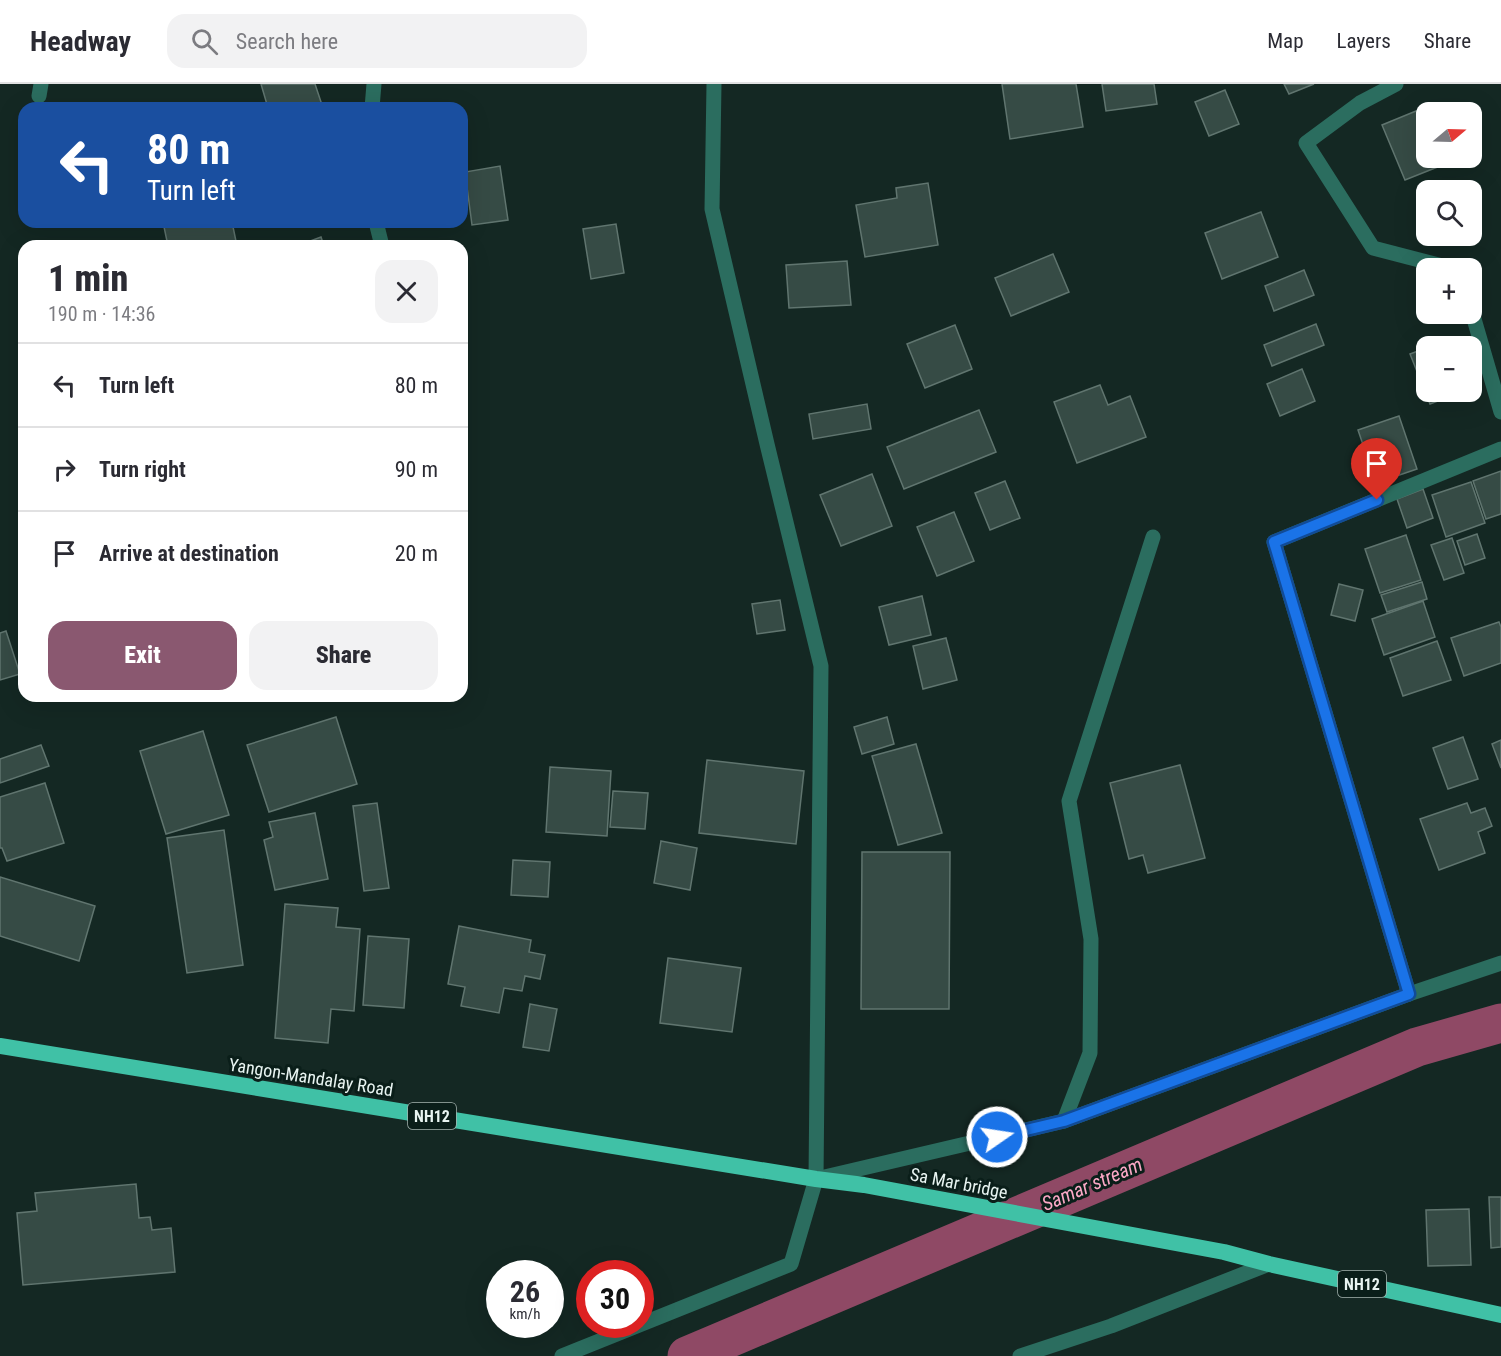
<!DOCTYPE html>
<html lang="en">
<head>
<meta charset="utf-8">
<style>
	body { margin:0; font-family:"Roboto Condensed",sans-serif; background:#f2f2f3; color:#2b2b33; height:100vh; display:flex; flex-direction:column; font-size:22px; white-space:nowrap }
	* { box-sizing:border-box; margin:0 }
	p { font-size:20px; color:#7c7c81 }
	.icon { flex:none; width:33px; height:33px; fill:none; stroke:currentColor; stroke-width:2; stroke-linecap:round; stroke-linejoin:round }
	.map { position:relative; flex:1; overflow:hidden }
	.side { position:absolute; left:18px; top:156px; width:450px; height:462px; display:flex; flex-direction:column; background:#fff; border-radius:18px; box-shadow:0 6px 24px #0002 }
	.side>* { flex:none }
	.banner { position:absolute; left:18px; top:18px; width:450px; height:126px; border-radius:18px; box-shadow:0 6px 24px #0002; background:#1a4fa0; color:#fff; overflow:hidden }
	.needle { width:39px; rotate:71deg }
	.controls { position:absolute; left:1416px; top:18px; display:grid; gap:12px }
	.controls a { display:grid; place-items:center; width:66px; height:66px; border-radius:12px; background:#fff; box-shadow:0 6px 24px #0002; font-size:30px }
	.speed { position:absolute; left:486px; top:1176px; display:flex; gap:12px; font-size:30px; font-weight:700; text-align:center }
	.speed>* { display:grid; place-content:center; width:78px; height:78px; border-radius:50%; background:#fff; box-shadow:0 6px 24px #0002; line-height:1 }
	.speed small { font-size:15px; font-weight:400 }
	.speed .limit { border:9px solid #d22; background:#fff; color:#111 }
	.pin { position:absolute; display:grid; place-items:center; width:51px; height:51px; color:#fff; margin:-62px -26px; border-radius:50% 50% 50% 0; rotate:-45deg; box-shadow:0 0 6px #0007 }
	.pin .icon { rotate:45deg }
	.me { position:absolute; width:66px; margin:-33px; rotate:77deg; stroke-linejoin:round; filter:drop-shadow(0 0 4px #0008) }
	.turn { display:flex; align-items:center; gap:21px; height:126px; padding:0 30px; font-size:27px }
	.turn .icon { width:78px; height:78px; stroke-width:2.5 }
	.turn b { display:block; font-size:42px; line-height:51px }
	.round { display:grid; place-items:center; flex:none; width:63px; height:63px; border-radius:18px; background:#f2f2f3 }
	.headline { display:flex; align-items:center; justify-content:space-between; height:102px; padding:0 30px }
	h1 { font-size:36px; font-weight:800; line-height:45px }
	.action { display:flex; gap:12px; margin-top:auto; padding:12px 30px }
	.action a { flex:1; height:69px; border-radius:18px; background:#8a5870; color:#fff; font-size:24px; font-weight:800; line-height:69px; text-align:center }
	.action a+a { background:#f2f2f3; color:#2b2b33 }
	ul { padding:0; list-style:none }
	li { display:flex; align-items:center; gap:18px; height:84px; padding:0 30px; border-top:2px solid #e1e1e2 }
	li div { flex:1 }
	li b { display:block; font-size:22px }
	li em { font-style:normal }
	header { display:flex; align-items:center; gap:36px; box-sizing:border-box; height:84px; padding:0 30px; background:#fff; border-bottom:2px solid #e1e1e2 }
	header strong { font-size:28px }
	nav { display:flex; gap:33px; margin-inline-start:auto; font-size:21px }
	.search { width:420px; height:54px; background:#f2f2f3; display:flex; align-items:center; gap:15px; box-sizing:border-box; padding:0 21px; border-radius:18px; color:#7c7c81; font-size:22px }
	.map>svg:first-child { display:block }
</style>
</head>
<body>
<header>
<strong>Headway</strong>
<div class="search"><svg class="icon" aria-label="search" viewBox="0 0 24 24"><circle cx="10" cy="10" r="6"/><path d="M15 15l6 6"/></svg>Search here</div>
<nav><a>Map</a><a>Layers</a><a>Share</a></nav>
</header>
<div class="map">
<svg width="1501" height="1272" viewBox="0 0 1501 1272">
	<rect width="100%" height="100%" fill="#142823"/>
	<g fill="none" stroke-linecap="round" stroke-linejoin="round">
		<polyline stroke="#8f4965" stroke-width="39" points="687,1272 1417,963 1501,939"/>
	</g>
	<g fill="#364b45" stroke="#60756f" stroke-width="1.5">
		<polygon points="261,0 315,0 322,21 311,24 268,24"/>
		<polygon points="1002,0 1076,0 1083,43 1010,55"/>
		<polygon points="1102,0 1154,0 1157,20 1106,27"/>
		<polygon points="1284,0 1314,0 1289,10"/>
		<polygon points="1225,6 1239,40 1209,52 1195,18"/>
		<polygon points="1433,20 1436,28 1426,28 1426,74 1454,74 1455,76 1405,96 1382,41"/>
		<polygon points="500,82 508,136 472,141 465,88"/>
		<polygon points="928,99 938,161 865,173 856,121 897,114 896,104"/>
		<polygon points="1261,128 1278,173 1222,195 1205,149"/>
		<polygon points="163,138 232,138 237,162 168,162"/>
		<polygon points="616,140 624,189 591,195 583,145"/>
		<polygon points="321,153 324,162 297,162"/>
		<polygon points="1053,170 1069,208 1011,232 995,194"/>
		<polygon points="847,177 851,221 789,224 786,181"/>
		<polygon points="1304,186 1314,211 1274,227 1265,202"/>
		<polygon points="1316,240 1324,261 1272,282 1264,261"/>
		<polygon points="955,241 972,285 925,304 907,260"/>
		<polygon points="1453,253 1457,262 1429,262"/>
		<polygon points="1426,264 1426,308 1461,308 1430,320 1410,270"/>
		<polygon points="1302,285 1315,317 1280,332 1267,300"/>
		<polygon points="1100,301 1108,321 1130,312 1146,353 1077,379 1054,318"/>
		<polygon points="867,320 871,345 813,355 809,330"/>
		<polygon points="979,326 996,368 904,405 887,363"/>
		<polygon points="1399,332 1417,385 1376,399 1358,346"/>
		<polygon points="1501,387 1501,430 1486,435 1473,397"/>
		<polygon points="872,390 892,442 841,462 820,411"/>
		<polygon points="1005,397 1020,434 990,446 975,409"/>
		<polygon points="1471,398 1485,439 1446,453 1432,411"/>
		<polygon points="1423,405 1433,434 1407,444 1397,415"/>
		<polygon points="954,428 974,477 937,492 917,443"/>
		<polygon points="1477,450 1485,474 1465,481 1457,457"/>
		<polygon points="1406,451 1421,496 1380,509 1365,465"/>
		<polygon points="1452,454 1464,489 1444,496 1431,461"/>
		<polygon points="1422,498 1427,515 1387,528 1381,511"/>
		<polygon points="1339,500 1363,506 1355,537 1331,531"/>
		<polygon points="922,512 931,551 889,561 879,523"/>
		<polygon points="780,516 785,546 757,550 752,520"/>
		<polygon points="1423,517 1435,553 1384,571 1372,535"/>
		<polygon points="1499,538 1501,543 1501,579 1464,592 1451,554"/>
		<polygon points="6,547 20,590 0,596 0,549"/>
		<polygon points="946,554 957,596 923,605 913,562"/>
		<polygon points="1437,557 1451,596 1403,612 1390,574"/>
		<polygon points="336,633 357,700 269,728 247,661"/>
		<polygon points="887,633 894,660 862,670 854,643"/>
		<polygon points="203,647 229,731 166,750 140,667"/>
		<polygon points="1463,653 1478,695 1448,705 1433,664"/>
		<polygon points="1501,656 1501,684 1492,660"/>
		<polygon points="916,660 942,749 898,761 872,672"/>
		<polygon points="41,661 49,682 0,699 0,675"/>
		<polygon points="707,676 804,687 796,760 699,749"/>
		<polygon points="1180,681 1205,774 1148,789 1143,771 1129,775 1110,699"/>
		<polygon points="550,683 611,687 607,752 546,748"/>
		<polygon points="45,699 64,759 7,777 2,764 0,764 0,713"/>
		<polygon points="613,707 648,709 645,745 610,743"/>
		<polygon points="377,719 389,804 364,807 353,722"/>
		<polygon points="1467,719 1471,729 1485,724 1492,742 1478,748 1485,769 1439,786 1420,735"/>
		<polygon points="315,729 328,795 275,806 264,756 273,753 269,738"/>
		<polygon points="224,746 243,881 187,889 167,754"/>
		<polygon points="661,757 697,764 690,806 654,799"/>
		<polygon points="862,768 950,768 949,925 861,925"/>
		<polygon points="513,776 550,778 548,813 511,811"/>
		<polygon points="0,793 95,822 79,877 0,852"/>
		<polygon points="285,820 338,824 336,843 360,845 354,927 331,925 328,959 275,954"/>
		<polygon points="459,842 531,856 529,868 545,871 540,895 525,892 522,907 504,904 499,929 461,922 465,903 448,900"/>
		<polygon points="368,852 409,855 404,924 363,921"/>
		<polygon points="668,874 741,884 732,948 660,939"/>
		<polygon points="530,920 557,925 549,967 523,963"/>
		<polygon points="136,1100 139,1134 150,1133 152,1146 171,1144 175,1188 23,1201 17,1129 37,1127 35,1109"/>
		<polygon points="1489,1113 1501,1113 1501,1163 1491,1164"/>
		<polygon points="1469,1125 1471,1181 1428,1182 1426,1126"/>
	</g>
	<g fill="none" stroke-linecap="round" stroke-linejoin="round">
		<g stroke="#2b6d5f" stroke-width="15">
			<polyline points="714,0 712,125 767,360 821,582 816,1095"/>
			<polyline points="1396,0 1360,19 1306,59 1373,164 1450,184"/>
			<polyline points="39,12 41,0"/>
			<polyline points="372,24 374,0"/>
			<polyline points="376,138 382,162"/>
			<polyline points="1472,228 1501,328"/>
			<polyline points="1409,910 1274,458 1501,365"/>
			<polyline points="1064,1037 1090,969 1091,855 1069,717 1153,453"/>
			<polyline points="562,1272 791,1180 816,1095 1064,1037 1409,910 1501,879"/>
			<polyline points="1020,1272 1111,1242 1269,1180"/>
		</g>
		<polyline stroke="#40c1a6" stroke-width="16" points="0,962 816,1095 864,1101 1224,1168 1269,1180 1501,1231"/>
	</g>
	<g fill="none" stroke-linecap="round" stroke-linejoin="round">
		<g stroke="#114b97" stroke-width="15">
			<polyline id="route" points="997,1053 1064,1037 1409,910 1274,458 1377,416"/>
		</g>
		<use href="#route" stroke="#1a73e8" stroke-width="10"/>
	</g>
	<g text-anchor="middle" dominant-baseline="central" stroke-width="6" stroke-linejoin="round" paint-order="stroke">
		<g fill="#0a1e19" stroke="#a5b4b0" stroke-width="1.5">
			<rect x="408" y="1019" width="48" height="26" rx="4.5"/>
			<rect x="1338" y="1187" width="48" height="26" rx="4.5"/>
		</g>
		<g font-size="16" font-weight="bold" fill="#e8f4f1">
			<text x="432" y="1032">NH12</text>
			<text x="1362" y="1200">NH12</text>
		</g>
		<g font-size="18" fill="#e8f4f1" stroke="#0a1e19">
			<text transform="translate(311 993) rotate(9)">Yangon-Mandalay Road</text>
			<text transform="translate(959 1099) rotate(11)">Sa Mar bridge</text>
		</g>
		<g font-size="20" font-style="italic" fill="#fba8c6" stroke="#0a1e19">
			<text transform="translate(1092 1100) rotate(-23)">Samar stream</text>
		</g>
	</g>
</svg>
<div class="controls">
<a><svg class="needle" viewBox="-14 -14 28 28"><path d="M0-13l5 13h-10z" fill="#e53935"/><path d="M0 13l5-13h-10z" fill="#7c7c81"/></svg></a>
<a><svg class="icon" aria-label="search" viewBox="0 0 24 24"><circle cx="10" cy="10" r="6"/><path d="M15 15l6 6"/></svg></a>
<a>+</a>
<a>−</a>
</div>
<div class="speed"><div>26<small>km/h</small></div><div class="limit">30</div></div>
<div class="pin" style="left:1377px;top:416px;background:#d93025"><svg class="icon" aria-label="arrive" viewBox="0 0 24 24"><path d="M6 21V4h12l-3 4 3 4H6"/></svg></div>
<svg class="me" style="left:997px;top:1053px" viewBox="-20 -20 40 40"><circle r="17" fill="#1a73e8" stroke="#fff" stroke-width="3"/><path d="M0-11L8 9 0 5-8 9z" fill="#fff"/></svg>
<div class="banner">
<div class="turn"><svg class="icon" aria-label="left" viewBox="0 0 24 24"><path d="M17 20v-9H6M10 6l-5 5 5 5"/></svg><div><b>80 m</b>Turn left</div></div>
</div>
<section class="side">
<div class="headline"><div><h1>1 min</h1><p>190 m · 14:36</p></div><a class="round"><svg class="icon" aria-label="close" viewBox="0 0 24 24"><path d="M6 6l12 12M18 6L6 18"/></svg></a></div>
<ul>
<li><svg class="icon" aria-label="left" viewBox="0 0 24 24"><path d="M17 20v-9H6M10 6l-5 5 5 5"/></svg><div><b>Turn left</b></div><em>80 m</em></li>
<li><svg class="icon" aria-label="right" viewBox="0 0 24 24"><path d="M7 20v-9h11M14 6l5 5-5 5"/></svg><div><b>Turn right</b></div><em>90 m</em></li>
<li><svg class="icon" aria-label="arrive" viewBox="0 0 24 24"><path d="M6 21V4h12l-3 4 3 4H6"/></svg><div><b>Arrive at destination</b></div><em>20 m</em></li>
</ul>
<div class="action"><a>Exit</a><a>Share</a></div>
</section>
</div>
</body>
</html>
